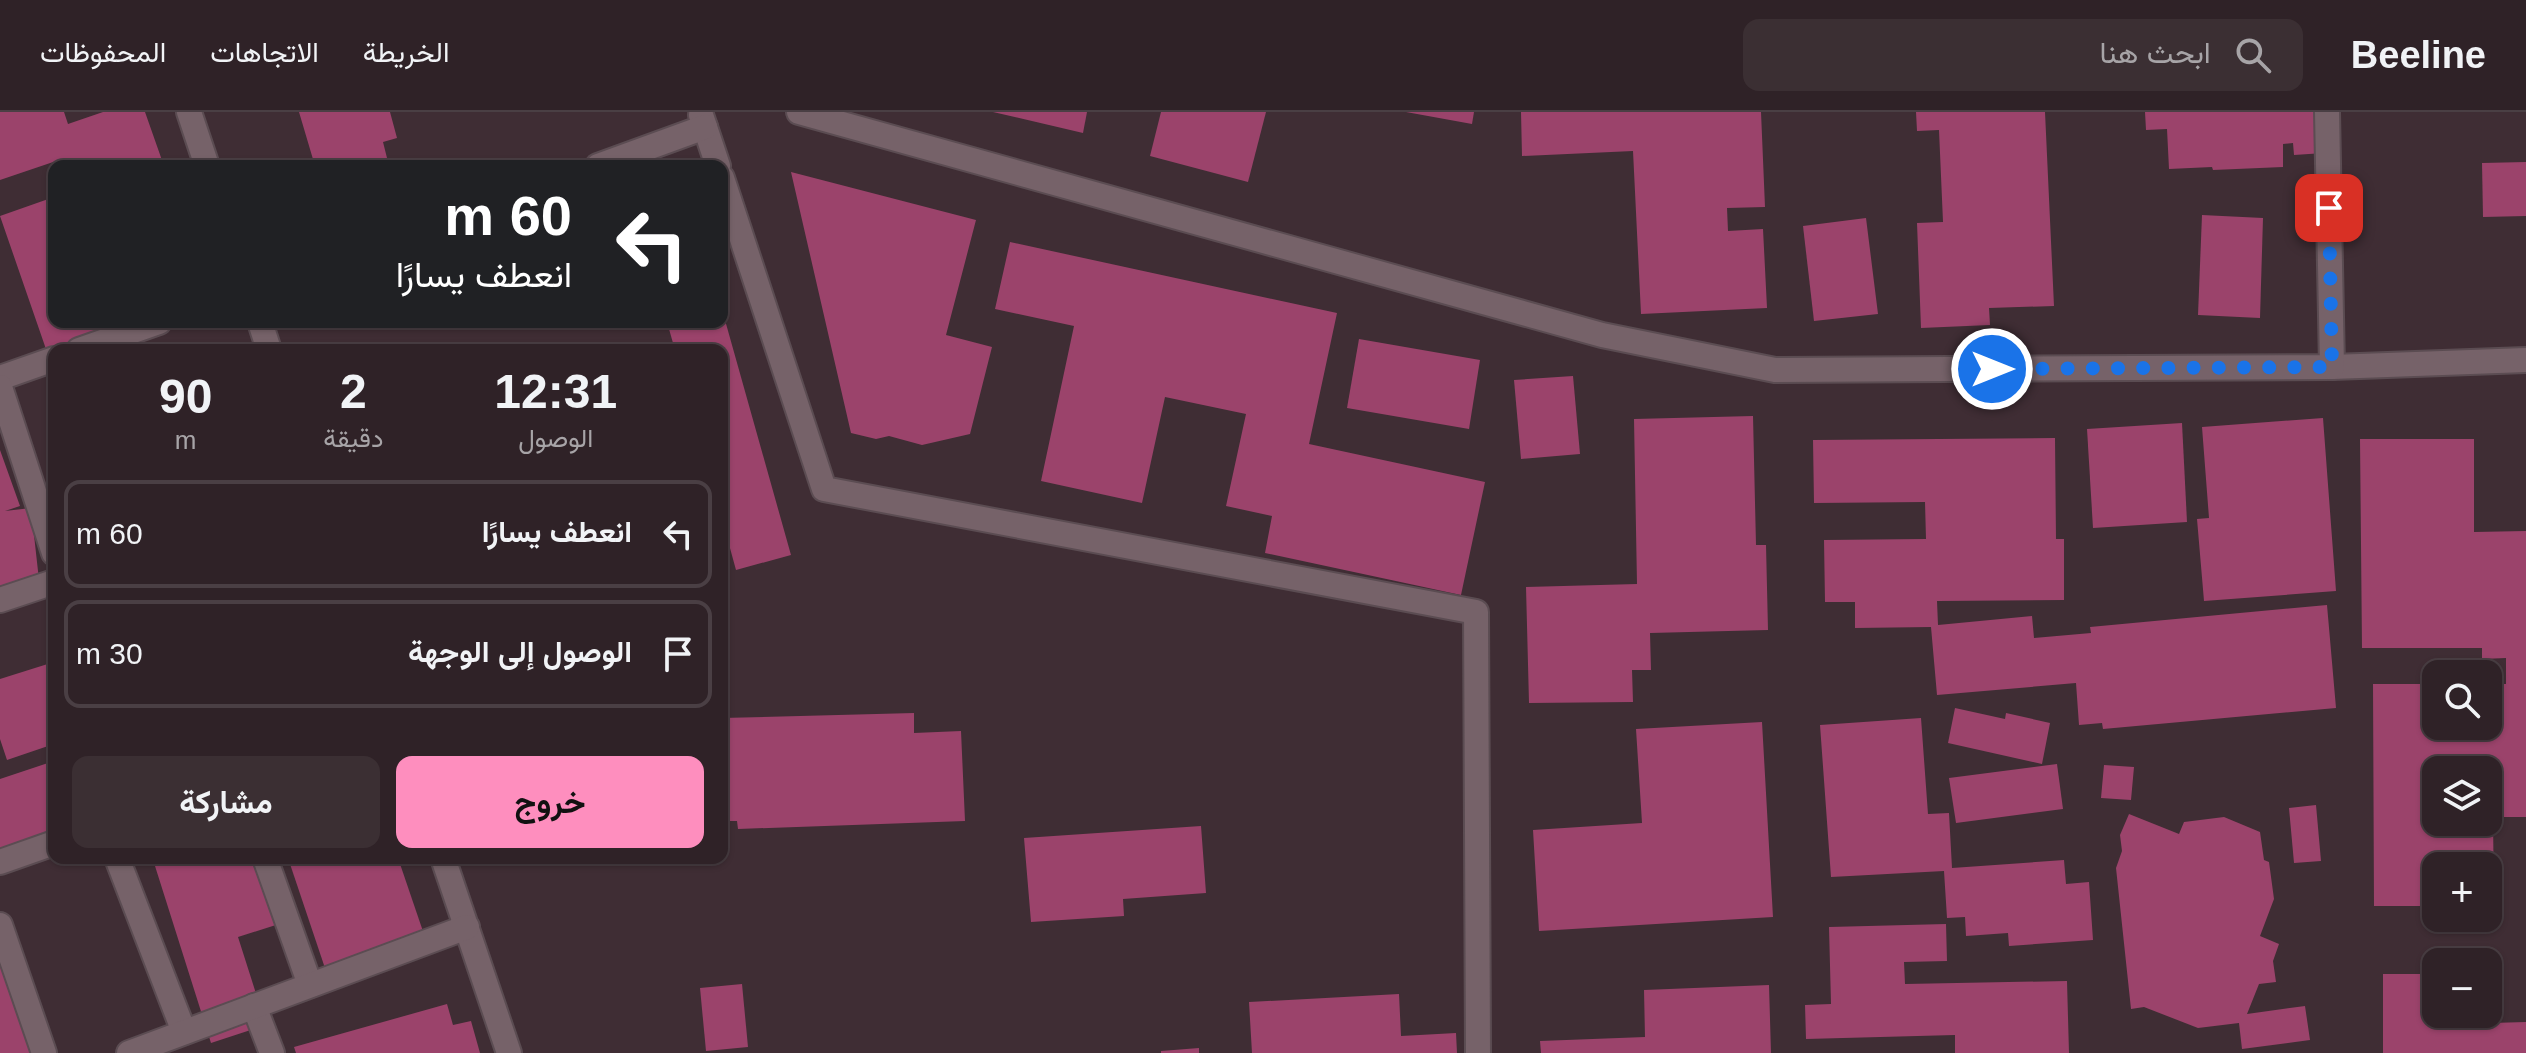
<!DOCTYPE html>
<html lang="ar">
<head>
<meta charset="utf-8">
<style>
	body { margin:0; font-family:Helvetica,Vazirmatn,sans-serif; background:#3b2f33; color:#f1f3f6; direction:rtl; height:100vh; display:flex; flex-direction:column; font-size:30px; white-space:nowrap }
	* { box-sizing:border-box; margin:0 }
	p { font-size:26px; color:#a7a4a7 }
	.icon { flex:none; width:44px; height:44px; fill:none; stroke:currentColor; stroke-width:2; stroke-linecap:round; stroke-linejoin:round }
	.map { position:relative; flex:1; overflow:hidden; direction:ltr }
	.drawer { position:absolute; left:48px; top:232px; width:680px; height:520px; display:flex; flex-direction:column; background:#2f2227; border-radius:16px; box-shadow:0 2px 6px #0004,0 0 0 2px #4a3f44; direction:rtl }
	.drawer>* { flex:none }
	.guide { position:absolute; left:48px; top:48px; width:680px; height:168px; border-radius:16px; box-shadow:0 2px 6px #0004,0 0 0 2px #4a3f44; direction:rtl; background:#202124; color:#fff; overflow:hidden }
	.tools { position:absolute; left:2422px; top:548px; display:grid; gap:16px }
	.tools a { display:grid; place-items:center; width:80px; height:80px; border-radius:16px; background:#2f2227; box-shadow:0 2px 6px #0004,0 0 0 2px #4a3f44; font-size:40px }
	.pin { position:absolute; display:grid; place-items:center; width:68px; height:68px; color:#fff; margin:-34px; border-radius:16px; box-shadow:0 4px 12px #0006 }
	.me { position:absolute; width:88px; margin:-44px; rotate:90deg; stroke-linejoin:round; filter:drop-shadow(0 0 6px #0008) }
	.turn { display:flex; align-items:center; gap:28px; height:168px; padding:0 24px; font-size:36px }
	.turn .icon { width:104px; height:104px; stroke-width:2.5 }
	.turn b { display:block; font-size:56px; line-height:68px }
	.eta { display:flex; justify-content:space-evenly; align-items:center; height:136px; text-align:center }
	.eta b { font-size:48px; font-weight:700; line-height:56px }
	.action { display:flex; gap:16px; margin-top:auto; padding:16px 24px }
	.action a { flex:1; height:92px; border-radius:16px; background:#fe8ebe; color:#111; font-size:32px; font-weight:700; line-height:92px; text-align:center }
	.action a+a { background:#3b2f33; color:#f1f3f6 }
	ul { padding:0; list-style:none }
	li { display:flex; align-items:center; gap:24px; height:108px; margin:0 16px 12px; padding:0 8px; border:4px solid #4a3f44; border-radius:16px }
	li div { flex:1 }
	li b { display:block; font-size:30px }
	li em { font-style:normal }
	header { display:flex; align-items:center; gap:48px; box-sizing:border-box; height:112px; padding:0 40px; background:#2f2227; border-bottom:2px solid #4a3f44 }
	header strong { font-size:38px }
	nav { display:flex; gap:44px; margin-inline-start:auto; font-size:28px }
	.search { width:560px; height:72px; background:#3b2f33; display:flex; align-items:center; gap:20px; box-sizing:border-box; padding:0 28px; border-radius:16px; color:#a7a4a7; font-size:30px }
	.map>svg:first-child { display:block }
</style>
</head>
<body>
<header>
<strong>Beeline</strong>
<div class="search"><svg class="icon" aria-label="search" viewBox="0 0 24 24"><circle cx="10" cy="10" r="6"/><path d="M15 15l6 6"/></svg>ابحث هنا</div>
<nav><a>الخريطة</a><a>الاتجاهات</a><a>المحفوظات</a></nav>
</header>
<div class="map">
<svg width="2526" height="941" viewBox="0 0 2526 941">
	<rect width="100%" height="100%" fill="#3f2d34"/>
	<g fill="#9b436b" fill-rule="evenodd">
		<polygon points="0,0 64,0 68,12 103,0 145,0 164,54 68,54 65,46 0,68"/>
		<polygon points="299,0 390,0 397,26 383,30 389,54 315,54"/>
		<polygon points="993,0 1087,0 1083,21"/>
		<polygon points="1161,0 1266,0 1248,70 1150,44"/>
		<polygon points="1406,0 1474,0 1472,12"/>
		<polygon points="1521,0 1761,0 1765,95 1727,96 1728,119 1763,117 1767,196 1641,202 1633,39 1522,44"/>
		<polygon points="1916,0 2045,0 2054,194 1989,196 1990,213 1921,216 1917,111 1943,110 1939,18 1917,19"/>
		<polygon points="2145,0 2322,0 2324,41 2294,43 2293,31 2283,32 2283,55 2213,58 2212,55 2169,57 2167,17 2146,18"/>
		<polygon points="2526,50 2526,104 2483,105 2482,51"/>
		<polygon points="791,60 976,108 946,223 992,235 970,322 922,333 889,324 876,327 851,321"/>
		<polygon points="54,85 54,210 133,210 47,240 0,104"/>
		<polygon points="2202,103 2263,106 2260,206 2198,203"/>
		<polygon points="1866,106 1878,202 1814,209 1803,114"/>
		<polygon points="1010,130 1337,201 1309,332 1485,370 1461,483 1265,441 1272,404 1226,394 1246,302 1165,285 1142,391 1041,369 1074,214 995,197"/>
		<polygon points="723,201 791,443 736,458 722,407 722,238 675,238 667,210 722,210"/>
		<polygon points="1359,227 1480,248 1469,317 1347,296"/>
		<polygon points="1573,264 1580,342 1521,347 1514,268"/>
		<polygon points="1753,304 1756,433 1766,433 1768,518 1650,521 1651,558 1632,558 1633,590 1529,591 1526,475 1637,472 1634,307"/>
		<polygon points="2323,306 2336,479 2204,489 2197,407 2209,406 2202,315"/>
		<polygon points="2182,311 2187,410 2093,416 2087,317"/>
		<polygon points="2055,326 2056,427 2064,427 2064,488 1937,489 1938,513 2032,504 2034,526 2091,521 2090,515 2327,493 2336,596 2103,617 2102,611 2079,613 2076,571 1937,583 1931,515 1855,516 1855,490 1825,490 1824,428 1926,427 1925,390 1814,391 1813,328"/>
		<path d="M 2360,327 L 2474,327 L 2474,420 L 2526,419 L 2526,705 L 2493,705 L 2494,794 L 2488,794 L 2488,754 L 2436,754 L 2436,794 L 2374,794 L 2373,572 L 2436,572 L 2436,614 L 2488,614 L 2488,572 L 2506,572 L 2506,546 L 2482,547 L 2482,536 L 2362,536 ZM 2436,658 L 2488,658 L 2488,710 L 2436,710 Z"/>
		<polygon points="0,338 20,394 5,399 31,396 40,477 0,482"/>
		<polygon points="54,550 54,632 7,648 0,627 0,567"/>
		<polygon points="1955,596 2005,607 2006,601 2050,611 2042,652 1948,631"/>
		<polygon points="914,601 914,621 961,619 965,709 738,717 737,709 722,709 722,606"/>
		<polygon points="1921,606 1928,702 1949,701 1952,756 2064,748 2066,772 2089,770 2093,828 2009,834 2008,821 1966,824 1965,805 1947,806 1944,759 1831,765 1820,613"/>
		<polygon points="1762,610 1773,805 1539,819 1533,718 1642,711 1636,617"/>
		<polygon points="54,649 54,728 0,745 0,667"/>
		<polygon points="2057,652 2063,697 1956,711 1949,666"/>
		<polygon points="2104,653 2134,655 2131,688 2101,686"/>
		<polygon points="2316,693 2321,749 2294,751 2289,696"/>
		<polygon points="2129,702 2179,722 2184,710 2224,705 2260,720 2264,748 2269,750 2274,787 2260,824 2279,832 2273,849 2276,870 2259,872 2247,902 2305,894 2310,928 2242,937 2239,911 2198,916 2144,895 2131,897 2116,756 2122,739 2120,723"/>
		<polygon points="1201,714 1206,781 1123,787 1124,804 1031,810 1024,726"/>
		<polygon points="181,746 258,746 279,812 238,825 266,913 211,931 155,754"/>
		<polygon points="288,746 398,746 429,837 330,871"/>
		<polygon points="1946,812 1947,849 1904,850 1905,872 2067,869 2069,941 1955,941 1955,923 1806,927 1805,893 1831,892 1829,815"/>
		<polygon points="0,822 37,941 0,941"/>
		<polygon points="2383,862 2436,862 2436,902 2488,902 2488,878 2491,878 2491,911 2526,910 2526,941 2383,941"/>
		<polygon points="742,872 748,935 706,939 700,876"/>
		<polygon points="1769,873 1771,941 1541,941 1540,929 1645,925 1644,878"/>
		<polygon points="1399,882 1401,924 1456,921 1457,941 1252,941 1249,890"/>
		<polygon points="447,892 453,913 471,909 480,941 296,941 294,935"/>
		<polygon points="1199,936 1199,941 1161,941 1161,939"/>
	</g>
	<g fill="none" stroke-linecap="round" stroke-linejoin="round">
		<g stroke="#5b4c52" stroke-width="28">
			<g id="minor">
				<polyline points="189,0 207,54"/>
				<polyline points="799,0 1602,223 1775,258 2332,255 2526,248"/>
				<polyline points="2327,0 2332,255"/>
				<polyline points="701,3 718,54"/>
				<polyline points="598,54 705,15"/>
				<polyline points="722,66 824,377 1476,500 1478,941"/>
				<polyline points="260,210 269,238"/>
				<polyline points="79,238 159,210"/>
				<polyline points="0,266 54,247"/>
				<polyline points="0,275 54,441"/>
				<polyline points="0,488 54,470"/>
				<polyline points="117,746 184,920"/>
				<polyline points="265,746 310,873"/>
				<polyline points="443,746 509,941"/>
				<polyline points="0,750 54,731"/>
				<polyline points="0,813 44,941"/>
				<polyline points="254,894 272,941"/>
				<polyline points="129,941 467,815"/>
			</g>
		</g>
		<use href="#minor" stroke="#766269" stroke-width="24"/>
	</g>
	<g fill="none" stroke-linecap="round" stroke-linejoin="round">
		<polyline stroke="#1a73e8" stroke-width="14" stroke-dasharray="0 25.2" points="1992,257 2332,255 2329,96"/>
	</g>
</svg>
<div class="tools">
<a><svg class="icon" aria-label="search" viewBox="0 0 24 24"><circle cx="10" cy="10" r="6"/><path d="M15 15l6 6"/></svg></a>
<a><svg class="icon" aria-label="layers" viewBox="0 0 24 24"><path d="M12 4l9 5-9 5-9-5zM3 14l9 5 9-5"/></svg></a>
<a>+</a>
<a>−</a>
</div>
<div class="pin" style="left:2329px;top:96px;background:#d93025"><svg class="icon" aria-label="arrive" viewBox="0 0 24 24"><path d="M6 21V4h12l-3 4 3 4H6"/></svg></div>
<svg class="me" style="left:1992px;top:257px" viewBox="-20 -20 40 40"><circle r="17" fill="#1a73e8" stroke="#fff" stroke-width="3"/><path d="M0-11L8 9 0 5-8 9z" fill="#fff"/></svg>
<div class="guide">
<div class="turn"><svg class="icon" aria-label="left" viewBox="0 0 24 24"><path d="M17 20v-9H6M10 6l-5 5 5 5"/></svg><div><b>60 m</b>انعطف يسارًا</div></div>
</div>
<section class="drawer">
<div class="eta">
<div><b>12:31</b><p>الوصول</p></div>
<div><b>2</b><p>دقيقة</p></div>
<div><b>90</b><p>m</p></div>
</div>
<ul>
<li><svg class="icon" aria-label="left" viewBox="0 0 24 24"><path d="M17 20v-9H6M10 6l-5 5 5 5"/></svg><div><b>انعطف يسارًا</b></div><em>60 m</em></li>
<li><svg class="icon" aria-label="arrive" viewBox="0 0 24 24"><path d="M6 21V4h12l-3 4 3 4H6"/></svg><div><b>الوصول إلى الوجهة</b></div><em>30 m</em></li>
</ul>
<div class="action"><a>خروج</a><a>مشاركة</a></div>
</section>
</div>
</body>
</html>
